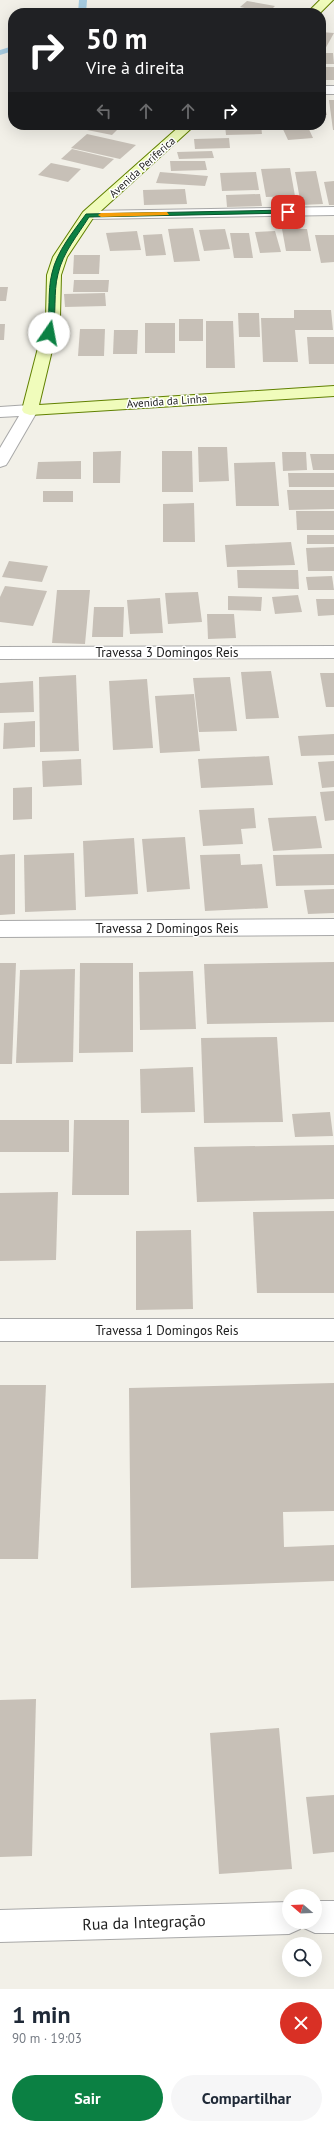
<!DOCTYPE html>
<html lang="pt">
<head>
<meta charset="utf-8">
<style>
	body { margin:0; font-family:"PT Sans",sans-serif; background:#f6f6f7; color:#1f2937; height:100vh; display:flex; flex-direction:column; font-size:15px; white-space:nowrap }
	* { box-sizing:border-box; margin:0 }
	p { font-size:13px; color:#747a83 }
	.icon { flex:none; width:22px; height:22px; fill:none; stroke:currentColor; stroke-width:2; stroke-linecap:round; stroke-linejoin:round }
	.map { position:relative; height:1989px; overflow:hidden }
	.panel { display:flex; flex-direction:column; background:#fff; flex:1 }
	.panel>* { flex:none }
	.guide { position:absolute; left:8px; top:8px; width:318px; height:122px; border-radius:16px; box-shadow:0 4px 16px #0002; background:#202124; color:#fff; overflow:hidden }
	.needle { width:26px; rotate:289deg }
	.buttons { position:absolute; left:282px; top:1889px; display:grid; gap:8px }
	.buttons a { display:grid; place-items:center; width:40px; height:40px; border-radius:50%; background:#fff; box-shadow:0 4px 16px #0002; font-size:20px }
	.pin { position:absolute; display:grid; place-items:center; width:34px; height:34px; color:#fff; margin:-17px; border-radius:8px; box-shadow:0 2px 6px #0006 }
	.me { position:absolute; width:44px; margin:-22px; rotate:12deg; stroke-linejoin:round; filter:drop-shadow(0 0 3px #0008) }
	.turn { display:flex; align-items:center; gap:14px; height:84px; padding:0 12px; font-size:18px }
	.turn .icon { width:52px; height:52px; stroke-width:2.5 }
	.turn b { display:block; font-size:28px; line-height:34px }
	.lanes { display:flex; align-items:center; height:38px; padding:0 12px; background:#0003; justify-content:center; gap:20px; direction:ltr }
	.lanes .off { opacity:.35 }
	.round { display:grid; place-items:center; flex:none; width:42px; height:42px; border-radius:21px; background:#f6f6f7 }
	.overview { display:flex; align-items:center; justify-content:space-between; height:68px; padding:0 12px }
	h1 { font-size:24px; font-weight:700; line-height:30px }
	.action { display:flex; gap:8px; margin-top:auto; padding:8px 12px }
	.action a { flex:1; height:46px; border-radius:24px; background:#0b8043; color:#fff; font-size:16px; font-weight:700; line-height:46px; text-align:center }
	.action a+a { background:#f6f6f7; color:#1f2937 }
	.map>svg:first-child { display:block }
</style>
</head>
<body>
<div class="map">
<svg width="334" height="1989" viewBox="0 0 334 1989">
	<rect width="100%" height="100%" fill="#f2f0e8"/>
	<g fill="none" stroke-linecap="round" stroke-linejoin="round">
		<g fill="#a7cce1" fill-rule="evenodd">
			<polygon points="79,0 87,0 86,13 78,13"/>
			<polygon points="13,46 13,51 0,55 0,50"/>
		</g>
	</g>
	<g fill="#c7c0b7">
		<polygon points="247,1 275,6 268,13 240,7"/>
		<polygon points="321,32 334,33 324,51 321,50"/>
		<polygon points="321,53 333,53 334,64 321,64"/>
		<rect x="321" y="67" width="13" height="13"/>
		<polygon points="321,100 323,100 327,115 321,115"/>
		<polygon points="329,100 334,100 334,130 333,130"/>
		<polygon points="86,125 122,125 112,135 82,129"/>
		<polygon points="225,125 261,125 262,134 226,135"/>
		<polygon points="281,125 307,125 313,138 288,140"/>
		<polygon points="87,134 136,145 120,159 71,148"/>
		<polygon points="229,138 230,148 195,149 194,139"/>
		<polygon points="72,149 114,159 103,169 61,159"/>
		<polygon points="212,151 214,158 179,159 177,152"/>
		<polygon points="170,161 205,161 207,170 171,171"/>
		<polygon points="51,163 81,169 68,182 38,175"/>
		<polygon points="290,168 295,196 266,197 261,169"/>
		<polygon points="316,171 323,204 301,205 295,172"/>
		<polygon points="160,172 208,176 205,186 156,183"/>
		<polygon points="256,172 259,190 222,191 220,173"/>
		<polygon points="334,181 334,205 329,205 324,182"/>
		<polygon points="185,189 187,204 144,205 143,190"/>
		<polygon points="260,194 262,206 227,207 226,195"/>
		<polygon points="193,228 200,261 174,262 168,229"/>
		<polygon points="225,229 230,249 204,251 199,230"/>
		<polygon points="282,229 307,229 311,251 286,251"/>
		<polygon points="137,231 141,250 110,251 106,233"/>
		<polygon points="275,231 281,252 260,253 255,232"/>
		<polygon points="230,233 249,233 253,258 234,258"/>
		<polygon points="162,234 166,255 146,256 143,235"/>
		<polygon points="315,235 334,235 334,262 321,263"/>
		<polygon points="74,255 100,255 99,274 73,274"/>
		<polygon points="74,280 109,280 108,292 73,292"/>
		<polygon points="0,287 8,287 6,301 0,301"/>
		<polygon points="105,293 106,306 65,307 64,294"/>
		<polygon points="294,310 331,310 333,330 295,330 298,362 263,362 261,318 294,318"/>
		<polygon points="238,313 259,313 260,337 239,337"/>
		<rect x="179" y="319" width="24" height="22"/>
		<polygon points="206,321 233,321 235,368 206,368"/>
		<rect x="145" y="323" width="30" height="30"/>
		<polygon points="0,324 5,324 4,340 0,340"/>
		<polygon points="80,329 105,329 104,356 78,356"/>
		<polygon points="114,330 138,330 137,354 113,354"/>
		<polygon points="307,337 334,337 334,364 309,364"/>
		<polygon points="198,447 227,447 229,481 199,482"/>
		<polygon points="121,451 120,483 93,483 93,452"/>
		<polygon points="162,451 192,451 193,492 162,492"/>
		<polygon points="282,452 306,452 307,470 283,471"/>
		<polygon points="310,454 334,454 334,470 313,470"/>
		<polygon points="81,461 81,479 36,479 38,462"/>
		<polygon points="275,462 279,506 236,506 234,463"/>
		<polygon points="288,473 334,473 334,487 289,487"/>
		<polygon points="287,490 334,490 334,509 289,510"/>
		<rect x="43" y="491" width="30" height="11"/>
		<polygon points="194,503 195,542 163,542 163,504"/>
		<polygon points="296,511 334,511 334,530 297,530"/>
		<rect x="307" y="535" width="27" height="9"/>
		<polygon points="291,542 295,565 227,567 225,545"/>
		<polygon points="334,547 334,571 308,571 306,548"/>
		<polygon points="9,561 48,566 42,582 2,577"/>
		<polygon points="237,570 298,570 299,589 238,588"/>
		<polygon points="332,576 334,590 308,590 306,577"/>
		<polygon points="5,586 47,591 33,626 0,622 0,597"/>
		<polygon points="57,590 90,590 85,644 52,643"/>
		<polygon points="198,592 202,622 168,624 165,593"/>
		<polygon points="298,595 302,612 275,614 272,597"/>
		<polygon points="228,596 262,597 261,611 228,610"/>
		<polygon points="160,598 163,633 130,634 127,600"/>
		<polygon points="316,599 334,599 334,615 318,616"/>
		<polygon points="94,607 124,607 123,637 92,637"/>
		<polygon points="207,614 234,614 236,638 208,639"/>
		<polygon points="271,671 279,718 246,719 241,672"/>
		<polygon points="320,673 334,673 334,707 326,707"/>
		<polygon points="76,675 79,751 40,752 39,677"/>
		<polygon points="230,677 237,731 199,732 193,678"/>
		<polygon points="147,679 153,748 113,750 109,681"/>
		<polygon points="33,681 34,712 0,713 0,683"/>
		<polygon points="194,694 200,751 160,753 155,696"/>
		<polygon points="35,721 35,747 3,749 4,723"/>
		<polygon points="334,734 334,755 301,756 298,736"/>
		<polygon points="269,756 273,785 201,788 198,759"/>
		<polygon points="81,759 82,785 43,787 42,761"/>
		<polygon points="334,761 334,787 322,788 318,762"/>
		<polygon points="32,787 32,819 13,820 13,788"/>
		<polygon points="334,791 334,820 325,821 320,792"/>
		<polygon points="254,808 256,828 241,829 243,844 203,846 199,810"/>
		<polygon points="316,816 322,848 273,851 268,818"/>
		<polygon points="185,837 190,889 147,892 142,839"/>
		<polygon points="134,838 138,894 85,897 83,841"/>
		<polygon points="74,853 76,910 25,912 24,855"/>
		<polygon points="15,854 15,914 0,915 0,855"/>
		<polygon points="240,854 241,865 262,864 268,908 205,911 200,855"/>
		<polygon points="334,854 334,885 276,886 273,855"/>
		<polygon points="334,889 334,913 308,914 304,890"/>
		<polygon points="334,962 334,1022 207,1024 204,964"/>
		<polygon points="0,963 16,963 12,1064 0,1064"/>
		<polygon points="80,963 133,963 133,1052 79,1053"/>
		<polygon points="75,969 73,1062 16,1063 20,970"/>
		<polygon points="193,971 196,1029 140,1030 139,972"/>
		<polygon points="277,1037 283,1122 204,1123 201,1038"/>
		<polygon points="193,1067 195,1112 141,1113 140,1069"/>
		<polygon points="330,1112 333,1136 295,1137 292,1114"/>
		<rect x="0" y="1120" width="69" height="32"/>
		<polygon points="74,1120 129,1120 129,1195 72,1195"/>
		<polygon points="334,1145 334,1199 197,1202 194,1147"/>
		<polygon points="58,1192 56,1260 0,1261 0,1193"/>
		<polygon points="334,1211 334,1293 257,1293 253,1212"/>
		<polygon points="191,1230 193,1309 136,1310 136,1231"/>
		<polygon points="334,1383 334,1511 283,1512 284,1547 334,1545 334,1581 131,1588 129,1388"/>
		<polygon points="0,1385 46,1385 38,1559 0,1559"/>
		<polygon points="36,1699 32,1856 0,1857 0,1700"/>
		<polygon points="279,1728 292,1869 219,1874 210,1733"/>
		<polygon points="334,1795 334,1852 313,1854 306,1797"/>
	</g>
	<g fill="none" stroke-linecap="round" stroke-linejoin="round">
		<g stroke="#a8a8a8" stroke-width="2">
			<g id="street">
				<rect x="321" y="86" width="13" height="8"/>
				<polygon points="334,207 334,215 88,219 81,215 88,211"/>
				<polygon points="30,405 36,407 38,410 8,462 6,465 0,467 0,448 19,416 0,417 0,407"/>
				<polygon points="334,646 334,658 0,659 0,647"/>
				<polygon points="334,919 334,935 0,937 0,921"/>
				<rect x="0" y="1319" width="334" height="22"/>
				<polygon points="315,1901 334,1901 334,1933 315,1933 304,1928 302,1924 300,1929 289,1934 0,1942 0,1910 289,1902 289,1922 315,1922"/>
			</g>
		</g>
		<g stroke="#618100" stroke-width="2">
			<g id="secondary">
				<polygon points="320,0 333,0 320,13 307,13"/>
				<polygon points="181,125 195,125 93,218 67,257 61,275 60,317 39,405 334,386 334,396 30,415 24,413 22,410 46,317 47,275 53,257 83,212"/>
			</g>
		</g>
		<use href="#street" fill="#fff" fill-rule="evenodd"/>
		<use href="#secondary" fill="#f0fcbb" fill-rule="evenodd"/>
	</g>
	<path fill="#0b8043" stroke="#07532c" d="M 288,210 L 290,213 L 89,217 C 78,235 63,252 58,274 C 53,293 57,313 52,333 L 49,334 L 46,333 C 51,313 47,292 52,273 C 57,251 73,232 86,214 Z"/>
	<polygon fill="#f59e0b" points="167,212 169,215 101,217 98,215 101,213"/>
	<g text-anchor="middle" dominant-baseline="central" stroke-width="3" stroke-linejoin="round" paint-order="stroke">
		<g font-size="11" fill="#212121" stroke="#fff">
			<text transform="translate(142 167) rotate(-42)">Avenida Periferica</text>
			<text transform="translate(167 401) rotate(-4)">Avenida da Linha</text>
		</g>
		<g font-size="13" fill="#212121" stroke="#fff">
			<text x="167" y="652">Travessa 3 Domingos Reis</text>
			<text x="167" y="928">Travessa 2 Domingos Reis</text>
			<text x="167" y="1330">Travessa 1 Domingos Reis</text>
		</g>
		<g font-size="16" fill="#212121" stroke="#fff">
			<text transform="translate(144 1922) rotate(-2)">Rua da Integração</text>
		</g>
	</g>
</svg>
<div class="buttons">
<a><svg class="needle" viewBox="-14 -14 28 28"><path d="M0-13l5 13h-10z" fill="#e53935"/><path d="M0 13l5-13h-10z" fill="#747a83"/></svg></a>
<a><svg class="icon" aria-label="search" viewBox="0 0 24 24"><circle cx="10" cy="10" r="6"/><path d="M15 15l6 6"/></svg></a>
</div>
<div class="pin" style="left:288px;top:212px;background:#d93025"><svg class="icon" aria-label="arrive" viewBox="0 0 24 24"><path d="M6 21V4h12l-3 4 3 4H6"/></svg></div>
<svg class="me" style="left:49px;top:333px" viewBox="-20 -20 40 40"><circle r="19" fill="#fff"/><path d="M0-13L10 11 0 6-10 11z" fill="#0b8043"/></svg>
<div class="guide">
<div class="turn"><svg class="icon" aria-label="right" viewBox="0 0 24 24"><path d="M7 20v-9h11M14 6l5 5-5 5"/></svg><div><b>50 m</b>Vire à direita</div></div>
<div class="lanes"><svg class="icon off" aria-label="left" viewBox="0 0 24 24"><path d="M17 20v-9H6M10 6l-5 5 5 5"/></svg><svg class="icon off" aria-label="ahead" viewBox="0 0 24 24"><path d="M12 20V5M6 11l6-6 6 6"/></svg><svg class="icon off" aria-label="ahead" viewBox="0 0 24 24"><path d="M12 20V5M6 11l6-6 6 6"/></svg><svg class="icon" aria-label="right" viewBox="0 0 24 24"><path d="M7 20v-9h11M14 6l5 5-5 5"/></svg></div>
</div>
</div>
<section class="panel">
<div class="overview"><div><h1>1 min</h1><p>90 m · 19:03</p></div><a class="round" style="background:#d93025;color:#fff"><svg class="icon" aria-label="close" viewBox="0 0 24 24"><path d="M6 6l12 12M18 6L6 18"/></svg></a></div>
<div class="action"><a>Sair</a><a>Compartilhar</a></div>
</section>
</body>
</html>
